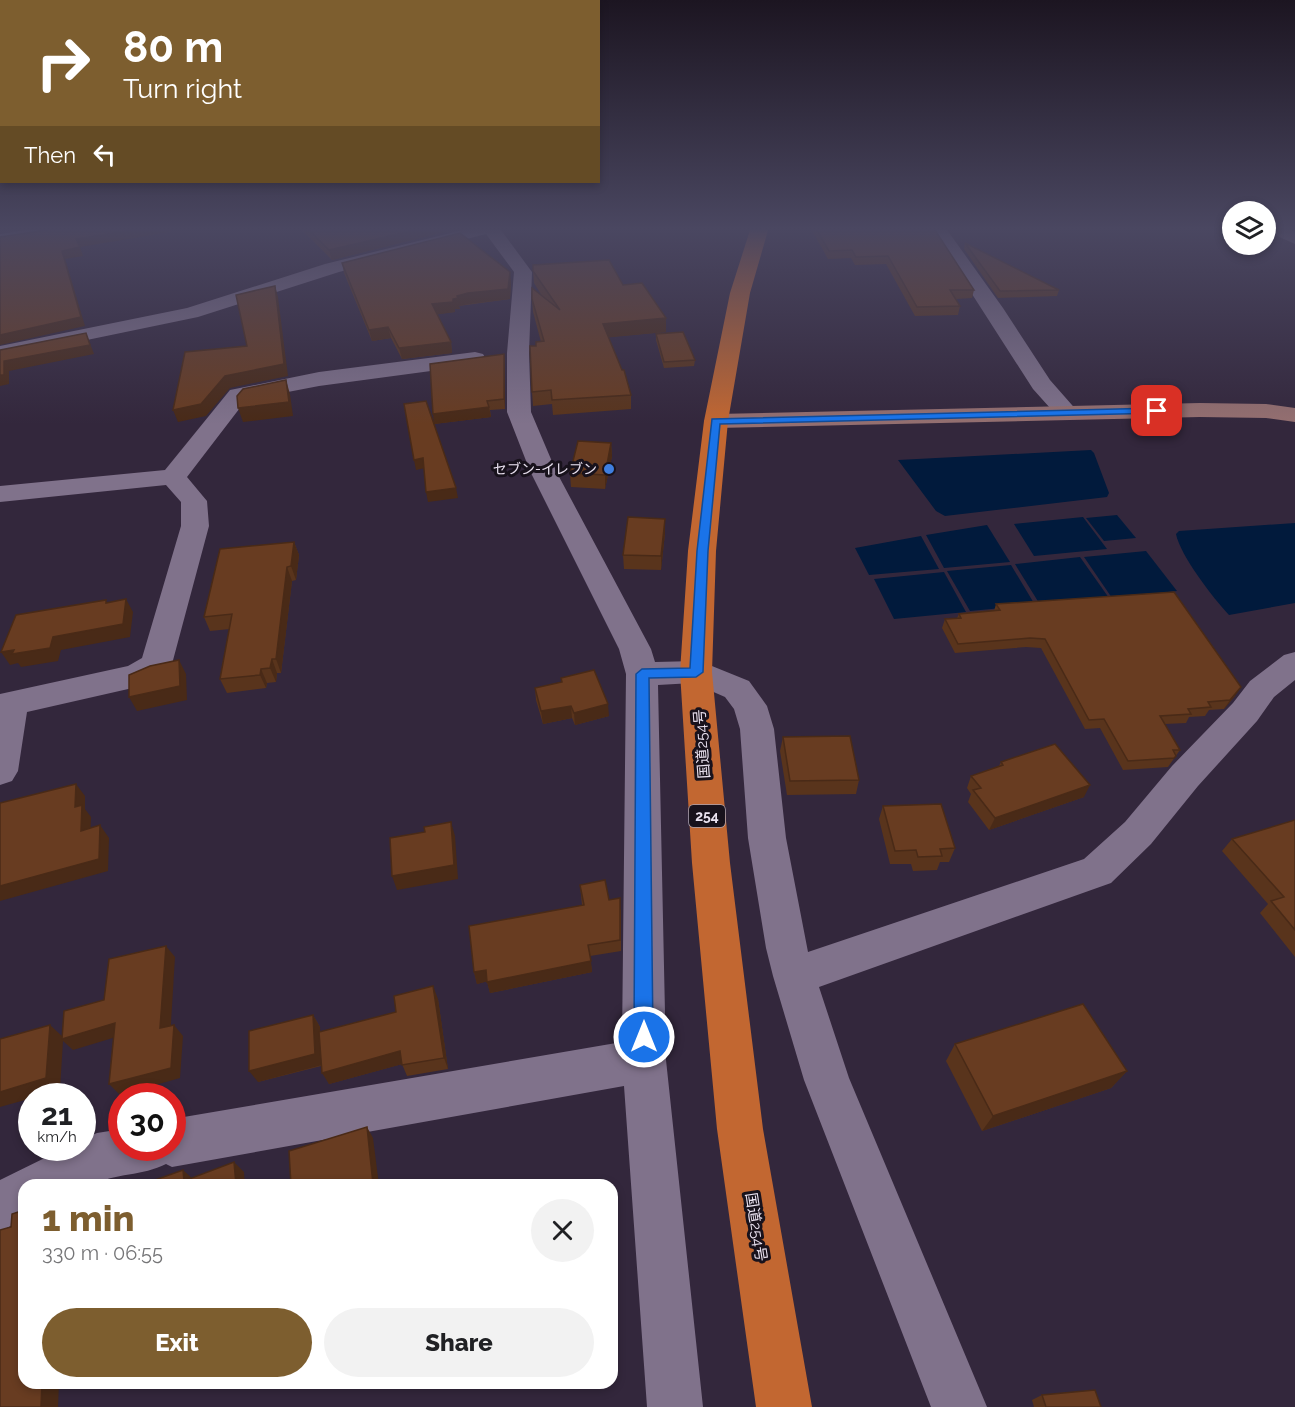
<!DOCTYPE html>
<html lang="en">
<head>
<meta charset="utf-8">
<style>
	body { margin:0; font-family:Raleway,"Noto Sans JP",sans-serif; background:#f2f2f2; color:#202124; height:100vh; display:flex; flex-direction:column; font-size:22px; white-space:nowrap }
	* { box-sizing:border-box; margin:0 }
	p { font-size:20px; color:#757577 }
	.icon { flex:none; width:33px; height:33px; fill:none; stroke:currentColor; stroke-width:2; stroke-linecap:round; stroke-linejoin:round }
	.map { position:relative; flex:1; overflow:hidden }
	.details { position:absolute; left:18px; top:1179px; width:600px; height:210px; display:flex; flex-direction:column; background:#fff; border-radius:18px; box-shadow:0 3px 9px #0003 }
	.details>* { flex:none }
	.top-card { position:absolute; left:0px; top:0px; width:600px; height:183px; box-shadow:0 3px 9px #0003; background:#7d5e2f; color:#fff; overflow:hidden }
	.fabs { position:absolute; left:1222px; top:201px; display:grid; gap:12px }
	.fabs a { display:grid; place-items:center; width:54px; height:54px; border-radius:50%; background:#fff; box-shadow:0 3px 9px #0003; font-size:30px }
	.speed { position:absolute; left:18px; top:1083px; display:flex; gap:12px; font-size:30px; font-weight:700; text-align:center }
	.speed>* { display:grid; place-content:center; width:78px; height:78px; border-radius:50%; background:#fff; box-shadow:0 3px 9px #0003; line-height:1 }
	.speed small { font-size:15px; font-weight:400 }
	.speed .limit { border:9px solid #d22; background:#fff; color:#111 }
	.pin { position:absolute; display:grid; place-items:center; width:51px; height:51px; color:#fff; margin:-26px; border-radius:12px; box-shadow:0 3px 9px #0006 }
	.me { position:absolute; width:66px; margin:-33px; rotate:0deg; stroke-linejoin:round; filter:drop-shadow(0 0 4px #0008) }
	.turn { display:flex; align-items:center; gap:21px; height:126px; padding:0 24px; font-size:27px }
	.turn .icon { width:78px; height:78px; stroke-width:2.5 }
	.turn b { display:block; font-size:42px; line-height:51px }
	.then { display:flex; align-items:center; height:57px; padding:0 24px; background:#0003; gap:12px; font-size:22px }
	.round { display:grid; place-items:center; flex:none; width:63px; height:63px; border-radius:32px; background:#f2f2f2 }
	.headline { display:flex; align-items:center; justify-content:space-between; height:102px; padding:0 24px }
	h1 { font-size:36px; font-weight:800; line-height:45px; color:#7d5e2f }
	.primary-button { display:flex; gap:12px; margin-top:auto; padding:12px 24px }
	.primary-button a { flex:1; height:69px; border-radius:36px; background:#7d5e2f; color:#fff; font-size:24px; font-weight:800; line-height:69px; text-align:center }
	.primary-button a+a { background:#f2f2f2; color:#202124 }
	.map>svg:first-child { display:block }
</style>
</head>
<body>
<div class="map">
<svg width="1295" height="1407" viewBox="0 0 1295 1407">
	<rect width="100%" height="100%" fill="#33273c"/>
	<g fill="#011a3c">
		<polygon points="1091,450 1094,453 1109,493 1107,497 945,516 936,511 898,460"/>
		<polygon points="1117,515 1136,538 1104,541 1086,518"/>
		<polygon points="1083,517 1107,549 1034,556 1014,524"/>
		<path d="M 1295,523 L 1295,603 L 1229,615 C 1213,598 1180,555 1176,534 L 1179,531 Z"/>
		<polygon points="987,525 1010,562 944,568 926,535"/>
		<polygon points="921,536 939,569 869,575 855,548"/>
		<polygon points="1146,551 1177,591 1112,598 1084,557"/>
		<polygon points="1080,557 1109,598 1039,603 1015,564"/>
		<polygon points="1011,565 1035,605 970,611 947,571"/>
		<polygon points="944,572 966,612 894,619 874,579"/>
	</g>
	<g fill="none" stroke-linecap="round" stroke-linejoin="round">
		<g fill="#80728b" fill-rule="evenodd">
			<polygon points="45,227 85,227 82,231 76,232 0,244 0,234"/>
			<path d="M 475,227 L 502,227 L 501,230 L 532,272 L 529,353 L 531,412 L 556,471 L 651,649 L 655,662 L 696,661 L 707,664 L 749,681 L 767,706 L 774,729 L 786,838 L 808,952 L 1084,859 L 1125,822 L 1172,766 L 1233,703 L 1250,681 L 1284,655 L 1295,652 L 1295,680 L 1274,697 L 1257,721 L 1198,786 L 1151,844 L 1111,883 L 819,987 L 849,1078 L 987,1407 L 931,1407 L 804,1080 L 773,976 L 766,948 L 748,838 L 740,729 L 734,709 L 725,697 L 693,683 L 658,685 L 666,1060 L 703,1407 L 647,1407 L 624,1086 L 172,1167 L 166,1164 C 143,1176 115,1173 92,1185 L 24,1185 L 24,1220 L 0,1231 L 0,1180 L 65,1148 L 82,1148 L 82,1139 L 97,1133 L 122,1129 L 122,1148 L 172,1148 L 172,1119 L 622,1042 L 626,674 L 619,649 L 530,471 L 507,412 L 507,353 L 514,272 L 486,234 L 339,272 L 198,317 L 0,358 L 0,346 L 187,308 L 325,264 Z"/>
			<polygon points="929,227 945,227 1003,308 1050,380 1079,413 1075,418 1067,420 1059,418 1033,389"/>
			<polygon points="1266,227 1284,227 1295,232 1295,244 1266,231"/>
			<path d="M 475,352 L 483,354 L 486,359 L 483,364 L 319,386 L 246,400 L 187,477 L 207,501 L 209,526 L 172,664 C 164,677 151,683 137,687 L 27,712 L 18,771 L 12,781 L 0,785 L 0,694 L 128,666 L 142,658 L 181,526 L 181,502 L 166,485 L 0,502 L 0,486 L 165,470 L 230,390 L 319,372 Z"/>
		</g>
		<polygon fill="#946f70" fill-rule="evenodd" points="1200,403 1266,404 1295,408 1295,422 1266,418 1200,417 716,428 708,426 704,421 708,416 716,414"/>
		<polygon fill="#c26731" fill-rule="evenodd" points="751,227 769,227 750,293 728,421 716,551 712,672 730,863 763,1129 812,1407 756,1407 717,1129 692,863 680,672 688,551 704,421 730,293"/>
	</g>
	<g fill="#59341c">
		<polygon points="299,227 447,227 448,231 332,260"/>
		<polygon points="810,227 933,227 974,290 972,298 956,299 960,306 958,315 915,316 886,264 855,265 851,258 828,259"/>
		<polygon points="965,243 1059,290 1057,296 998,298 964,249"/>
		<polygon points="342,263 511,283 510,299 459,306 460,309 455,309 455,312 437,314 451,342 452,353 402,359 391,338 372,341 344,273"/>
		<polygon points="533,271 623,285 666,318 666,332 608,337 631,395 631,409 553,415 552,404 533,406 532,392 536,346 541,342 533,312 532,299 542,296 534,283"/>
		<polygon points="656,334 695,360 694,366 664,368 656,340"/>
		<polygon points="505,364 505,409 490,410 491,417 434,424"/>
		<polygon points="611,443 612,456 605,489 571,487 570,473"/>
		<polygon points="665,519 665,533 661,570 624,569 623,555"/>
		<polygon points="294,542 299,555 296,580 292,581 281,673 277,673 276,682 267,683 266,688 227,693 220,679 230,629 210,631 204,617"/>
		<polygon points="996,604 1235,696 1224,709 1209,710 1205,716 1189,717 1186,723 1165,724 1180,750 1168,767 1123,770 1100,728 1085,729 1041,648 1026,647 955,653 942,628 945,619 957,618 959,614 994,611"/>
		<polygon points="561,678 609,716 575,725 572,718 543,724 536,700 535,688 561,683"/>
		<polygon points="783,737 859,780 856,794 787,795 780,751"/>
		<polygon points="1001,762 1084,797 989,830 968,802 971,794 967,788 971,776 999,766"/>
		<polygon points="883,806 955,848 949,862 940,862 937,870 913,871 911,864 890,864 879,819"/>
		<polygon points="1295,820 1295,957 1260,913 1268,904 1222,851 1232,839"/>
		<polygon points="580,885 609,900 621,910 621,951 590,956 592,972 490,993 487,981 477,984 474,972 582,905"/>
		<polygon points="438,999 448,1069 407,1076 402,1064 329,1084 321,1066 258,1082 313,1015 320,1027 320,1032 396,1012"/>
		<polygon points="955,1044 1127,1071 1111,1088 982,1131 946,1061"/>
		<polygon points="1042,1395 1101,1407 1034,1407 1032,1400"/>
	</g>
	<g fill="#492a17">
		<polygon points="152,227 172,227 170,232 80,247 76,239"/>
		<polygon points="428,227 447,227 448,231 332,260 329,250"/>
		<polygon points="80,247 83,256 65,259 85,326 0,345 0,335 62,251"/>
		<polygon points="510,272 511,283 510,299 469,304 459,306 460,309 455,309 455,312 434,315 432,304 453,299 457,296"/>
		<polygon points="275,286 278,297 288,376 230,388 206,416 178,422 173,410 225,376 284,364"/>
		<polygon points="666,318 666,332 603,338 603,324"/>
		<polygon points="388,327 391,338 372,341 369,330"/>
		<polygon points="86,333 94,354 9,371 9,384 0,386 0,375 4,361"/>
		<polygon points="451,342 452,353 402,359 399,348"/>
		<polygon points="504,354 505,364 505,409 504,399"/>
		<polygon points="286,380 290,394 293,416 243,422 238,408"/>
		<polygon points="489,407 491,417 434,424 433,414"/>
		<polygon points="611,443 612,456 605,489 605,475"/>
		<polygon points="423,458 425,468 416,470 414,460"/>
		<polygon points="456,488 458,498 428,502 426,492"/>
		<polygon points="665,519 665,533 661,570 661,556"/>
		<polygon points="294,542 299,555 296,580 291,566"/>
		<polygon points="287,567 292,581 281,673 276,659"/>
		<polygon points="126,599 133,612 130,637 61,650 58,661 21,667 18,663 10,665 1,652 53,637"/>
		<polygon points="272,659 277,673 276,682 270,668"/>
		<polygon points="179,660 186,674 187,700 137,711 129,697"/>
		<polygon points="261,669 267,683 266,688 260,675"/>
		<polygon points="1241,687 1235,696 1224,709 1230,700"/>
		<polygon points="608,704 609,716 575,725 574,713"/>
		<polygon points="571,706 572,718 543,724 541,711"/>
		<polygon points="76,784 85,796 85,809 91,817 90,843 81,831 75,807"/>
		<polygon points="1090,785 1084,797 989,830 995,818"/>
		<polygon points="451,822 455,836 458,879 397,890 392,876"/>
		<polygon points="100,825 109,838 108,871 0,901 0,886"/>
		<polygon points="166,946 175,957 170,1039 160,1028"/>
		<polygon points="591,961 592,972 490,993 487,982"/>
		<polygon points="486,970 489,981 477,984 474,972"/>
		<polygon points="433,986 438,999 448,1069 444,1058"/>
		<polygon points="313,1015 320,1027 322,1065 258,1082 249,1071"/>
		<polygon points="115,1023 126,1034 73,1050 63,1041 60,1089 35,1096 32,1096 32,1098 0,1107 0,1092 50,1025 63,1037"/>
		<polygon points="174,1025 183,1036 180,1078 120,1095 109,1084"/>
		<polygon points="400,1051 406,1063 329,1084 322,1073"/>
		<polygon points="1127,1071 1111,1088 982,1131 993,1116"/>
		<polygon points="367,1127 373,1138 379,1185 370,1185"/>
		<polygon points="234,1162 244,1172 245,1185 236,1185"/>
		<polygon points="183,1170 194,1180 184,1181"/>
		<polygon points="42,1383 59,1383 58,1407 41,1407"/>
	</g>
	<g fill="#683c21" stroke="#492a17" stroke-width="1.5">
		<polygon points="66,227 152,227 76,239 80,247 62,251 81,317 0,335 0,237"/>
		<polygon points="306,227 428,227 329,250"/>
		<polygon points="815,227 933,227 974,290 950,290 960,306 917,307 888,256 856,257 852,250 829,251"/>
		<polygon points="460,233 510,272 508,289 468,293 457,296 458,298 453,299 453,302 432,304 451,342 399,348 388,327 369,330 342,263"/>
		<polygon points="965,243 1059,290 1000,291"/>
		<polygon points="609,260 623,285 642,283 666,318 603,324 622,370 624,370 631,395 552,400 551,390 532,392 530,346 536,346 536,342 544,341 532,299 532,288 560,310 533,271 533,265"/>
		<polygon points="275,286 284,364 225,376 201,404 173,410 185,352 247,346 236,295"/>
		<polygon points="683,332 695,360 664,362 656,334"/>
		<polygon points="86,333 90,345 4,361 4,375 0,375 0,350"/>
		<polygon points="504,354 504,399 487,401 489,407 433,414 430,364"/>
		<polygon points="286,380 289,402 238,408 237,396 243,389"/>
		<polygon points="426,401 456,488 426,492 423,458 414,460 404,404"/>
		<polygon points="578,441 611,443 605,475 570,473"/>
		<polygon points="628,517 665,519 661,556 623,555"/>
		<polygon points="294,542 291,566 287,567 276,659 272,659 270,668 261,669 260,675 220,679 232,614 204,617 220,549"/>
		<polygon points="1174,592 1241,687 1230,700 1208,702 1211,707 1188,709 1191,714 1160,716 1180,750 1173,750 1176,756 1174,758 1128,761 1104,719 1089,720 1045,639 1030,638 958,644 945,619 961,618 959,614 1000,610 996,604"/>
		<polygon points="126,599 123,624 53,637 50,648 12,654 14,650 1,652 16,615 106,600 106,603"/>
		<polygon points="179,660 180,686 129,697 129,675 150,666"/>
		<polygon points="594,670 608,704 574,713 571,706 541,711 535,688 562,682 561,678"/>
		<polygon points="850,736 859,780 790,781 783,737"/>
		<polygon points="1055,744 1090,785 995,818 973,790 981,788 971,776 1003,765 1001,762"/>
		<polygon points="76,784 75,807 82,805 81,831 100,825 99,859 0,886 0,803"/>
		<polygon points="941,804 955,848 940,849 942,856 918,857 916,850 895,851 883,806"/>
		<polygon points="1295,820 1295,930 1271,901 1284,897 1232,839"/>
		<polygon points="451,822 454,865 392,876 390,838 425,832 424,827"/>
		<polygon points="605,880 609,900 620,898 620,940 588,945 591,961 487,982 486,970 474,972 469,926 584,905 580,885"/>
		<polygon points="166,946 160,1028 174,1025 171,1068 109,1084 115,1023 62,1039 64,1011 104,1000 109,959"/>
		<polygon points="433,986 444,1058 402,1065 400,1051 322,1073 319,1032 396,1012 394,996"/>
		<polygon points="1083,1004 1127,1071 993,1116 955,1044"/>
		<polygon points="313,1015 315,1054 249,1071 249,1031"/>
		<polygon points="50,1025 46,1078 0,1092 0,1039"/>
		<polygon points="367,1127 373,1184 370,1185 291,1185 289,1151"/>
		<polygon points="234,1162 236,1185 141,1185 183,1170 184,1181"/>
		<polygon points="24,1210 24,1383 42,1383 41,1407 0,1407 0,1230 11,1227 12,1214"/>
		<polygon points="1095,1390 1101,1407 1046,1407 1042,1395"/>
	</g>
	<linearGradient id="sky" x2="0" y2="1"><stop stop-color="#1c1521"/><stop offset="0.54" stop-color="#4a4761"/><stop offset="1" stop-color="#4a4761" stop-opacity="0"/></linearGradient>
	<rect width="1295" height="424" fill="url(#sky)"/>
	<polygon fill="#1a73e8" stroke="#114b97" stroke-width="1.5" points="1157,408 1160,409 1160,413 720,424 708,551 703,672 696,677 649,678 653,1037 650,1043 644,1046 637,1043 634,1037 636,674 642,669 690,668 697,551 712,419"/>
	<circle fill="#3f7fe0" stroke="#18121c" stroke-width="2" cx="609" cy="469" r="6"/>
	<g text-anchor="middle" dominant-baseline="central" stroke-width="6" stroke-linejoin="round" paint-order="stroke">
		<g font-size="14" fill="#ebe3f1" stroke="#18121c" text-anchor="end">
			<text x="597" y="469">セブン-イレブン</text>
		</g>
		<rect fill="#18121c" stroke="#aca4b1" stroke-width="1.5" x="689" y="805" width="36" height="22" rx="4.5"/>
		<g font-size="14" font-weight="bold" fill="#ebe3f1">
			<text x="707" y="816">254</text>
		</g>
		<g font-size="15" fill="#ebe3f1" stroke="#18121c">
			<text transform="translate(702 744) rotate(-94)">国道254号</text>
			<text transform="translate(756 1227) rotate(81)">国道254号</text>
		</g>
	</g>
</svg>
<div class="fabs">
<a><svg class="icon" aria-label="layers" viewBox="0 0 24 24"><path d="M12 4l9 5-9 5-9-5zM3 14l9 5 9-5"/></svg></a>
</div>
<div class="speed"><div>21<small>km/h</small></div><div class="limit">30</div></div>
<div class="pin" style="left:1157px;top:411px;background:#d93025"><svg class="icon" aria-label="arrive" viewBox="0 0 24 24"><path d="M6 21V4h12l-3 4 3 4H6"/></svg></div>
<svg class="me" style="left:644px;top:1037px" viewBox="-20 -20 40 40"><circle r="17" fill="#1a73e8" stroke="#fff" stroke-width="3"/><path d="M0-11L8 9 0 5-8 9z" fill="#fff"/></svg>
<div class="top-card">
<div class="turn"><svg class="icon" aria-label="right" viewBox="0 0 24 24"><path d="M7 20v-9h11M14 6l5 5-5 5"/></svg><div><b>80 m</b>Turn right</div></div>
<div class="then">Then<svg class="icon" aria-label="left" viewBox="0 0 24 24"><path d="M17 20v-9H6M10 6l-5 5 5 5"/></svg></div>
</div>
<section class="details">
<div class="headline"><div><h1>1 min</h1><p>330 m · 06:55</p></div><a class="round"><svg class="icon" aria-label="close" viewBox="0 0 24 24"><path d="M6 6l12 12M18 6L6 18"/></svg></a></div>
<div class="primary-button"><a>Exit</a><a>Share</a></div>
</section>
</div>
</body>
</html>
